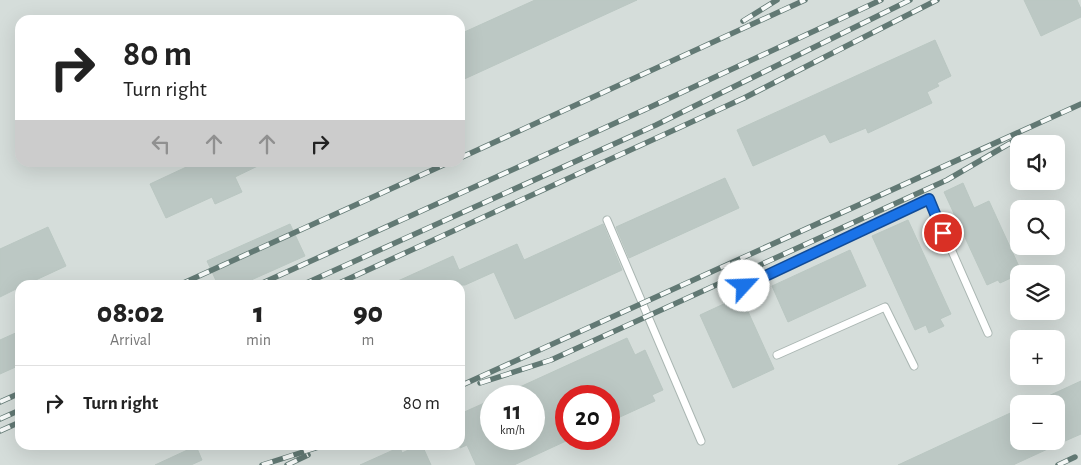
<!DOCTYPE html>
<html lang="en">
<head>
<meta charset="utf-8">
<style>
	body { margin:0; font-family:"Alegreya Sans",sans-serif; background:#f6f6f6; color:#222; height:100vh; display:flex; flex-direction:column; font-size:19px; white-space:nowrap }
	* { box-sizing:border-box; margin:0 }
	p { font-size:16px; color:#767676 }
	.icon { flex:none; width:28px; height:28px; fill:none; stroke:currentColor; stroke-width:2; stroke-linecap:round; stroke-linejoin:round }
	.map { position:relative; flex:1; overflow:hidden }
	.panel { position:absolute; left:15px; top:280px; width:450px; height:170px; display:flex; flex-direction:column; background:#fff; border-radius:15px; box-shadow:0 5px 20px #0002 }
	.panel>* { flex:none }
	.banner { position:absolute; left:15px; top:15px; width:450px; height:152px; border-radius:15px; box-shadow:0 5px 20px #0002; background:#fff; color:#222; overflow:hidden }
	.tools { position:absolute; left:1010px; top:135px; display:grid; gap:10px }
	.tools a { display:grid; place-items:center; width:55px; height:55px; border-radius:10px; background:#fff; box-shadow:0 5px 20px #0002; font-size:25px }
	.speed { position:absolute; left:480px; top:385px; display:flex; gap:10px; font-size:25px; font-weight:700; text-align:center }
	.speed>* { display:grid; place-content:center; width:65px; height:65px; border-radius:50%; background:#fff; box-shadow:0 5px 20px #0002; line-height:1 }
	.speed small { font-size:12px; font-weight:400 }
	.speed .limit { border:8px solid #d22; background:#fff; color:#111 }
	.pin { position:absolute; display:grid; place-items:center; width:42px; height:42px; color:#fff; margin:-21px; border:2px solid #fff; border-radius:50%; box-shadow:0 1px 5px #0007 }
	.me { position:absolute; width:55px; margin:-28px; rotate:65deg; stroke-linejoin:round; filter:drop-shadow(0 0 4px #0008) }
	.turn { display:flex; align-items:center; gap:18px; height:105px; padding:0 25px; font-size:22px }
	.turn .icon { width:65px; height:65px; stroke-width:2.5 }
	.turn b { display:block; font-size:35px; line-height:42px }
	.lanes { display:flex; align-items:center; height:48px; padding:0 25px; background:#0003; justify-content:center; gap:25px; direction:ltr }
	.lanes .off { opacity:.35 }
	.eta { display:flex; justify-content:space-evenly; align-items:center; height:85px; text-align:center }
	.eta b { font-size:30px; font-weight:800; line-height:35px }
	ul { padding:0; list-style:none }
	li { display:flex; align-items:center; gap:15px; height:75px; padding:0 25px; border-top:1px solid #e0e0e0 }
	li div { flex:1 }
	li b { display:block; font-size:19px }
	li em { font-style:normal }
	.map>svg:first-child { display:block }
</style>
</head>
<body>
<div class="map">
<svg width="1081" height="465" viewBox="0 0 1081 465">
	<rect width="100%" height="100%" fill="#e7eeeb"/>
	<path fill="#d5ddda" fill-rule="evenodd" d="M 0,0 L 1081,0 L 1081,465 L 0,465 ZM 20,20 L 460,20 L 460,162 L 20,162 ZM 1019,144 L 1056,144 L 1056,181 L 1019,181 ZM 1019,209 L 1056,209 L 1056,246 L 1019,246 ZM 1019,274 L 1056,274 L 1056,311 L 1019,311 ZM 20,285 L 460,285 L 460,445 L 20,445 ZM 1019,339 L 1056,339 L 1056,376 L 1019,376 ZM 491,396 L 534,396 L 534,439 L 491,439 ZM 566,396 L 609,396 L 609,439 L 566,439 ZM 1019,404 L 1056,404 L 1056,441 L 1019,441 Z"/>
	<g fill="#bcc8c4" stroke="#bac7c2">
		<polygon points="535,0 637,0 460,81 460,34"/>
		<polygon points="1024,0 1077,0 1081,9 1081,17 1041,36"/>
		<polygon points="935,40 951,76 937,83 939,86 927,92 932,103 868,133 866,128 830,143 825,134 753,166 737,130"/>
		<polygon points="197,162 266,162 235,177 242,192 215,204 212,197 166,218 150,184"/>
		<polygon points="725,178 739,208 629,258 616,227"/>
		<polygon points="963,183 974,208 989,201 1022,273 1000,283 998,280 987,285 944,192"/>
		<polygon points="908,220 951,314 940,319 944,326 929,333 926,325 915,330 872,236"/>
		<polygon points="290,224 305,256 240,285 218,285 207,261"/>
		<polygon points="603,224 622,270 515,319 494,272 465,285 389,285 453,256 459,270 517,244 524,260"/>
		<polygon points="48,227 66,266 25,285 20,285 20,287 0,297 0,249"/>
		<polygon points="850,250 866,286 788,322 772,286"/>
		<polygon points="741,296 774,369 733,388 700,315"/>
		<polygon points="20,331 20,365 0,374 0,340"/>
		<polygon points="627,338 635,355 645,350 663,390 652,395 655,401 609,422 609,396 566,396 566,441 514,465 476,465 467,445 460,448 460,414 491,400 491,439 534,439 534,396 500,396"/>
		<polygon points="1081,381 1081,434 1065,441 1013,465 898,465 1019,409 1019,441 1056,441 1056,404 1031,404"/>
		<polygon points="419,445 422,445 431,465 360,465 400,447 402,453"/>
		<polygon points="196,446 202,460 191,465 155,465"/>
	</g>
	<g fill="none" stroke-linecap="round" stroke-linejoin="round">
		<g stroke="#aab6b2" stroke-width="9">
			<g id="lane">
				<polyline points="607,220 701,441"/>
				<polyline points="743,286 929,199 988,333"/>
				<polyline points="777,355 885,307 914,366"/>
			</g>
		</g>
		<use href="#lane" stroke="#fff" stroke-width="7"/>
		<g stroke="#627974" stroke-width="5.5">
			<g id="rail">
				<polyline points="743,21 777,0"/>
				<polyline points="460,158 805,0"/>
				<polyline points="179,285 450,162"/>
				<polyline points="258,285 644,110 881,0"/>
				<polyline points="302,285 656,125 910,0"/>
				<polyline points="335,285 744,98 937,0"/>
				<polyline points="480,383 551,360 947,180 1019,138"/>
				<polyline points="460,386 1081,104"/>
				<polyline points="0,402 20,393"/>
				<polyline points="0,419 20,410"/>
				<polyline points="0,431 20,422"/>
				<polyline points="262,465 325,445"/>
				<polyline points="287,465 308,455"/>
				<polyline points="1058,465 1075,457"/>
			</g>
		</g>
		<use href="#rail" stroke="#f7faf9" stroke-width="4" stroke-dasharray="11" stroke-linecap="butt"/>
	</g>
	<g fill="none" stroke-linecap="round" stroke-linejoin="round">
		<g stroke="#114b97" stroke-width="12">
			<polyline id="route" points="744,286 929,199 943,233"/>
		</g>
		<use href="#route" stroke="#1a73e8" stroke-width="9"/>
	</g>
</svg>
<div class="tools">
<a><svg class="icon" aria-label="sound" viewBox="0 0 24 24"><path d="M4 9h4l5-4v14l-5-4H4zM17 9q2 3 0 6"/></svg></a>
<a><svg class="icon" aria-label="search" viewBox="0 0 24 24"><circle cx="10" cy="10" r="6"/><path d="M15 15l6 6"/></svg></a>
<a><svg class="icon" aria-label="layers" viewBox="0 0 24 24"><path d="M12 4l9 5-9 5-9-5zM3 14l9 5 9-5"/></svg></a>
<a>+</a>
<a>−</a>
</div>
<div class="speed"><div>11<small>km/h</small></div><div class="limit">20</div></div>
<div class="pin" style="left:943px;top:233px;background:#d93025"><svg class="icon" aria-label="arrive" viewBox="0 0 24 24"><path d="M6 21V4h12l-3 4 3 4H6"/></svg></div>
<svg class="me" style="left:744px;top:286px" viewBox="-20 -20 40 40"><circle r="19" fill="#fff"/><path d="M0-13L10 11 0 6-10 11z" fill="#1a73e8"/></svg>
<div class="banner">
<div class="turn"><svg class="icon" aria-label="right" viewBox="0 0 24 24"><path d="M7 20v-9h11M14 6l5 5-5 5"/></svg><div><b>80 m</b>Turn right</div></div>
<div class="lanes"><svg class="icon off" aria-label="left" viewBox="0 0 24 24"><path d="M17 20v-9H6M10 6l-5 5 5 5"/></svg><svg class="icon off" aria-label="ahead" viewBox="0 0 24 24"><path d="M12 20V5M6 11l6-6 6 6"/></svg><svg class="icon off" aria-label="ahead" viewBox="0 0 24 24"><path d="M12 20V5M6 11l6-6 6 6"/></svg><svg class="icon" aria-label="right" viewBox="0 0 24 24"><path d="M7 20v-9h11M14 6l5 5-5 5"/></svg></div>
</div>
<section class="panel">
<div class="eta">
<div><b>08:02</b><p>Arrival</p></div>
<div><b>1</b><p>min</p></div>
<div><b>90</b><p>m</p></div>
</div>
<ul>
<li><svg class="icon" aria-label="right" viewBox="0 0 24 24"><path d="M7 20v-9h11M14 6l5 5-5 5"/></svg><div><b>Turn right</b></div><em>80 m</em></li>
</ul>
</section>
</div>
</body>
</html>
